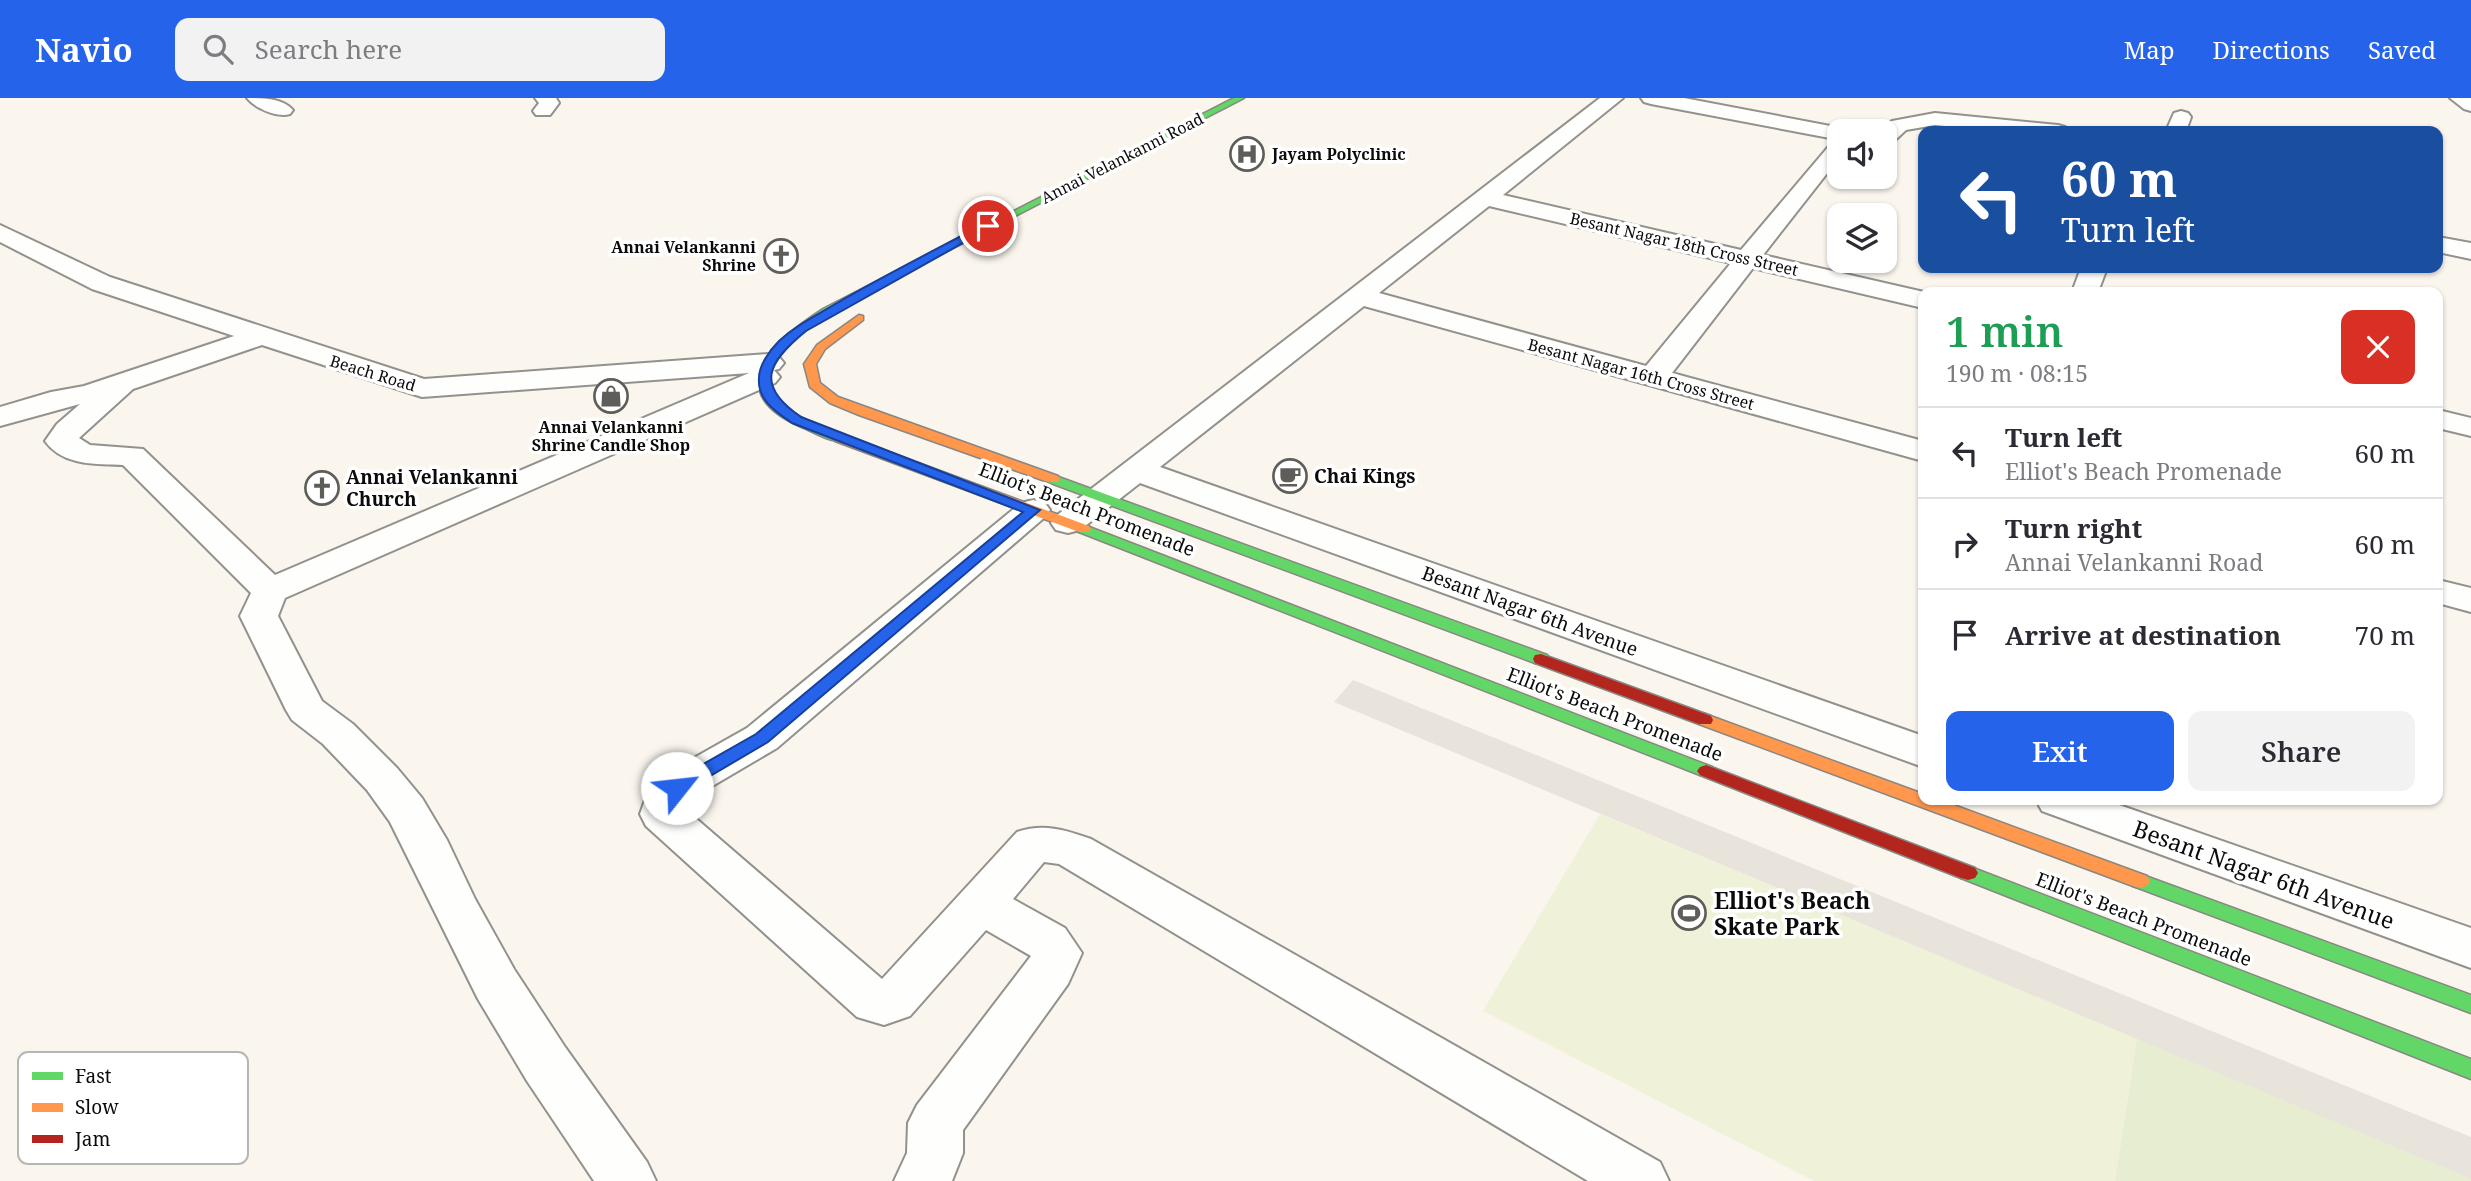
<!DOCTYPE html>
<html lang="en">
<head>
<meta charset="utf-8">
<style>
	body { margin:0; font-family:"Noto Serif",serif; background:#f2f2f3; color:#2b2b33; height:100vh; display:flex; flex-direction:column; font-size:26px; white-space:nowrap }
	* { box-sizing:border-box; margin:0 }
	p { font-size:23px; color:#7c7c81 }
	.icon { flex:none; width:38px; height:38px; fill:none; stroke:currentColor; stroke-width:2; stroke-linecap:round; stroke-linejoin:round }
	.map { position:relative; flex:1; overflow:hidden }
	.panel { position:absolute; left:1918px; top:189px; width:525px; height:518px; display:flex; flex-direction:column; background:#fff; border-radius:14px; box-shadow:0 2px 5px #0004 }
	.panel>* { flex:none }
	.hud { position:absolute; left:1918px; top:28px; width:525px; height:147px; border-radius:14px; box-shadow:0 2px 5px #0004; background:#1a4fa0; color:#fff; overflow:hidden }
	.tools { position:absolute; left:1827px; top:21px; display:grid; gap:14px }
	.tools a { display:grid; place-items:center; width:70px; height:70px; border-radius:14px; background:#fff; box-shadow:0 2px 5px #0004; font-size:35px }
	.pin { position:absolute; display:grid; place-items:center; width:60px; height:60px; color:#fff; margin:-30px; border:4px solid #fff; border-radius:50%; box-shadow:0 2px 7px #0007 }
	.me { position:absolute; width:77px; margin:-38px; rotate:61deg; stroke-linejoin:round; filter:drop-shadow(0 0 5px #0008) }
	.turn { display:flex; align-items:center; gap:24px; height:147px; padding:0 28px; font-size:32px }
	.turn .icon { width:91px; height:91px; stroke-width:2.5 }
	.turn b { display:block; font-size:49px; line-height:60px }
	.round { display:grid; place-items:center; flex:none; width:74px; height:74px; border-radius:14px; background:#f2f2f3 }
	.summary { display:flex; align-items:center; justify-content:space-between; height:119px; padding:0 28px }
	h1 { font-size:42px; font-weight:600; line-height:52px; color:#1e9e55 }
	.primary-button { display:flex; gap:14px; margin-top:auto; padding:14px 28px }
	.primary-button a { flex:1; height:80px; border-radius:14px; background:#2563eb; color:#fff; font-size:28px; font-weight:600; line-height:80px; text-align:center }
	.primary-button a+a { background:#f2f2f3; color:#2b2b33 }
	ul { padding:0; list-style:none }
	li { display:flex; align-items:center; gap:21px; height:91px; padding:0 28px; border-top:2px solid #e1e1e2 }
	li div { flex:1 }
	li b { display:block; font-size:26px }
	li em { font-style:normal }
	header { display:flex; align-items:center; gap:42px; box-sizing:border-box; height:98px; padding:0 35px; background:#2563eb; color:#fff }
	header strong { font-size:33px }
	nav { display:flex; gap:38px; margin-inline-start:auto; font-size:24px }
	.search { width:490px; height:63px; background:#f2f2f3; display:flex; align-items:center; gap:18px; box-sizing:border-box; padding:0 24px; border-radius:14px; color:#7c7c81; font-size:26px }
	.map>svg:first-child { display:block }
</style>
</head>
<body>
<header>
<strong>Navio</strong>
<div class="search"><svg class="icon" aria-label="search" viewBox="0 0 24 24"><circle cx="10" cy="10" r="6"/><path d="M15 15l6 6"/></svg>Search here</div>
<nav><a>Map</a><a>Directions</a><a>Saved</a></nav>
</header>
<div class="map">
<svg width="2471" height="1083" viewBox="0 0 2471 1083">
	<rect width="100%" height="100%" fill="#faf6ee"/>
	<polygon fill="#e7edd0" points="2137,940 2471,1081 2471,1083 2115,1083"/>
	<polygon fill="#f0f1d9" points="1600,716 2137,940 2115,1083 1814,1083 1483,913"/>
	<polygon fill="#e9e4db" points="1353,582 2471,1039 2471,1081 1334,604"/>
	<g fill="none" stroke-linecap="round" stroke-linejoin="round">
		<g stroke="#93918d" stroke-width="4">
			<g id="street">
				<path d="M 247,0 C 264,0 282,0 293,12 L 290,16 C 277,20 255,10 247,0 Z"/>
				<polygon points="535,0 556,0 559,5 550,17 536,17 533,13 539,5"/>
				<path d="M 1600,0 L 1623,0 L 1503,97 L 1741,152 L 1835,41 L 1651,6 L 1644,4 L 1641,0 L 1684,0 L 1846,31 L 1848,33 L 1839,33 L 1839,60 L 1763,157 L 1924,194 L 1923,210 L 1753,170 L 1672,275 L 1923,343 L 1923,363 L 1364,208 L 1160,369 L 1923,638 L 1923,669 L 1140,385 L 1080,432 L 1068,435 L 1056,432 L 1051,425 L 1056,418 ZM 1489,108 L 1731,165 L 1646,268 L 1379,195 Z"/>
				<polygon points="2450,0 2471,0 2471,13 2464,11"/>
				<polygon points="2181,13 2188,15 2191,19 2186,33 2166,33 2174,15"/>
				<polygon points="1935,15 2058,27 2065,29 2069,33 1996,33 1935,27 1906,32 1893,44 1885,45 1885,33 1879,33 1892,23"/>
				<path d="M 0,127 L 110,179 L 424,281 L 769,256 L 779,259 L 784,265 L 779,271 L 774,272 L 780,279 L 775,285 L 285,500 L 278,518 L 322,603 L 353,626 L 397,670 L 422,700 L 447,742 L 475,801 L 514,871 L 565,949 L 647,1064 L 656,1083 L 594,1083 L 527,983 L 478,901 L 390,724 L 367,692 L 323,646 L 292,622 L 286,612 L 240,518 L 251,495 L 123,367 C 96,366 63,368 45,343 L 57,326 L 80,306 L 0,328 L 0,309 L 51,294 L 84,288 L 234,238 L 92,191 L 0,144 ZM 262,247 L 422,299 L 749,275 L 275,477 L 143,351 L 90,347 L 79,340 L 133,291 Z"/>
				<polygon points="2438,139 2471,145 2471,161 2438,154"/>
				<polygon points="2081,170 2107,170 2098,194 2072,194"/>
				<polygon points="2438,312 2471,320 2471,338 2438,330"/>
				<path d="M 1033,402 L 1045,405 L 1050,412 L 1045,419 L 777,650 L 692,700 L 685,711 L 882,881 L 1017,734 C 1044,725 1065,732 1091,741 L 1660,1064 L 1669,1083 L 1588,1083 L 1059,766 L 1044,764 L 1013,801 L 1065,830 L 1082,855 L 1068,886 L 963,1032 L 963,1055 L 952,1083 L 894,1083 L 907,1055 L 908,1025 L 917,1007 L 1031,858 L 986,832 L 910,918 L 884,927 L 857,919 L 646,728 L 640,716 L 649,691 L 662,678 L 747,630 L 1021,405 Z"/>
				<polygon points="2438,482 2471,490 2471,514 2438,505"/>
				<polygon points="2036,702 2105,702 2471,830 2471,870 2042,713"/>
			</g>
		</g>
		<g stroke="#898784" stroke-width="3">
			<g id="fast">
				<path d="M 1234,0 L 1244,0 L 864,196 C 833,213 732,265 786,309 C 802,323 825,330 845,337 L 845,343 C 832,345 815,335 804,330 C 718,294 772,244 823,211 Z"/>
				<polygon points="1053,377 1547,557 1549,561 1541,566 1535,565 1048,384 1046,381"/>
				<polygon points="1084,427 1712,669 1715,673 1712,677 1700,677 1079,434 1077,431 1079,428"/>
				<polygon points="1968,768 2471,961 2471,981 1961,780 1958,775 1961,770"/>
				<polygon points="2140,776 2471,897 2471,915 2133,788 2130,783 2133,778"/>
			</g>
		</g>
		<g stroke="#898784" stroke-width="3">
			<g id="slow">
				<polygon points="859,217 863,218 863,222 825,251 816,266 820,285 838,299 1058,378 1060,381 1058,384 1048,384 859,317 830,305 810,289 804,266 817,247"/>
				<polygon points="840,336 1089,428 1091,431 1089,434 1079,434 835,343 835,337"/>
				<polygon points="1705,616 1923,696 1923,702 1940,702 2147,778 2150,783 2147,788 2140,790 2133,788 1699,626 1697,622 1699,618"/>
			</g>
		</g>
		<g stroke="#898784" stroke-width="3">
			<g id="jam">
				<polygon points="1541,556 1711,618 1713,622 1711,626 1699,626 1535,565 1533,561 1535,557"/>
				<polygon points="1706,667 1975,770 1978,775 1975,780 1968,782 1961,780 1700,677 1697,673 1700,669"/>
			</g>
		</g>
		<use href="#street" fill="#fefefc" fill-rule="evenodd"/>
		<use href="#fast" fill="#63d668" fill-rule="evenodd"/>
		<use href="#slow" fill="#ff974d" fill-rule="evenodd"/>
		<use href="#jam" fill="#b3261e" fill-rule="evenodd"/>
	</g>
	<path fill="#2563eb" stroke="#184099" stroke-width="2" d="M 984,126 L 993,128 L 806,233 C 768,264 754,287 801,319 L 1040,412 L 768,644 L 683,694 L 670,694 L 668,690 L 670,685 L 756,636 L 1023,414 L 792,325 C 776,314 757,302 759,280 C 759,267 770,252 779,243 C 796,227 817,217 837,205 C 885,177 935,152 984,126 Z"/>
	<defs>
		<g id="hospital-ring" transform="scale(1.75)"><circle r="9.5" fill="#fff" stroke="#5f5d5a" stroke-width="1.5"/><path d="M-5-5h3v3.5h4V-5h3V5h-3V1.5h-4V5h-3Z" fill="#5f5d5a"/></g>
		<g id="church-ring" transform="scale(1.75)"><circle r="9.5" fill="#fff" stroke="#5f5d5a" stroke-width="1.5"/><path d="M-1.2-6h2.4v3.5h3.3v2.4h-3.3V6h-2.4V-.1h-3.3v-2.4h3.3Z" fill="#5f5d5a"/></g>
		<g id="shop-ring" transform="scale(1.75)"><circle r="9.5" fill="#fff" stroke="#5f5d5a" stroke-width="1.5"/><path d="M-5-2.5h2.3a2.7 3.5 0 0 1 5.4 0H5L5.5 6h-11ZM-1.5-2.5h3a1.5 2.3 0 0 0-3 0Z" fill="#5f5d5a"/></g>
		<g id="cafe-ring" transform="scale(1.75)"><circle r="9.5" fill="#fff" stroke="#5f5d5a" stroke-width="1.5"/><path d="M-5.5-4.5H6V0H3Q3 3.5 0 3.5H-2.5Q-5.5 3.5-5.5 0ZM3-3.2v2h1.7v-2ZM-6 4.5H4V6H-6Z" fill="#5f5d5a"/></g>
		<g id="stadium-ring" transform="scale(1.75)"><circle r="9.5" fill="#fff" stroke="#5f5d5a" stroke-width="1.5"/><path d="M0-5a6.5 5 0 1 0 0 10a6.5 5 0 1 0 0-10ZM-3.5-1.8h7v3.6h-7Z" fill="#5f5d5a"/></g>
	</defs>
	<g fill-rule="evenodd">
		<use href="#hospital-ring" x="1247" y="56"/>
		<use href="#church-ring" x="781" y="158"/>
		<use href="#shop-ring" x="611" y="298"/>
		<use href="#cafe-ring" x="1290" y="378"/>
		<use href="#church-ring" x="322" y="390"/>
		<use href="#stadium-ring" x="1689" y="815"/>
	</g>
	<g text-anchor="middle" dominant-baseline="central" stroke-width="7" stroke-linejoin="round" paint-order="stroke">
		<g font-size="16" font-weight="bold" fill="#0b0b0b" stroke="#fff" text-anchor="start">
			<text x="1272" y="56">Jayam Polyclinic</text>
			<text x="756" y="149" text-anchor="end">Annai Velankanni<tspan x="756" dy="18">Shrine</tspan></text>
			<text x="611" y="329" text-anchor="middle">Annai Velankanni<tspan x="611" dy="18">Shrine Candle Shop</tspan></text>
		</g>
		<g font-size="16" fill="#0b0b0b" stroke="#fff">
			<text transform="translate(1122 60) rotate(-27)">Annai Velankanni Road</text>
			<text transform="translate(1684 146) rotate(13)">Besant Nagar 18th Cross Street</text>
			<text transform="translate(373 275) rotate(17)">Beach Road</text>
			<text transform="translate(1641 276) rotate(15)">Besant Nagar 16th Cross Street</text>
		</g>
		<g font-size="19" font-weight="bold" fill="#0b0b0b" stroke="#fff" text-anchor="start">
			<text x="1314" y="378">Chai Kings</text>
			<text x="346" y="379">Annai Velankanni<tspan x="346" dy="22">Church</tspan></text>
		</g>
		<g font-size="19" fill="#0b0b0b" stroke="#fff">
			<text transform="translate(1087 411) rotate(21)">Elliot's Beach Promenade</text>
			<text transform="translate(1530 513) rotate(20)">Besant Nagar 6th Avenue</text>
			<text transform="translate(1615 616) rotate(21)">Elliot's Beach Promenade</text>
			<text transform="translate(2144 821) rotate(21)">Elliot's Beach Promenade</text>
		</g>
		<g font-size="23" fill="#0b0b0b" stroke="#fff">
			<text transform="translate(2264 776) rotate(20)">Besant Nagar 6th Avenue</text>
		</g>
		<g font-size="23" font-weight="bold" fill="#0b0b0b" stroke="#fff" text-anchor="start">
			<text x="1714" y="802">Elliot's Beach<tspan x="1714" dy="26">Skate Park</tspan></text>
		</g>
	</g>
	<rect x="18" y="954" width="230" height="112" rx="10" fill="#fff" stroke="#b6b6b6" stroke-width="2"/>
	<rect x="32" y="974" width="31" height="8" fill="#63d668"/>
	<rect x="32" y="1005" width="31" height="9" fill="#ff974d"/>
	<rect x="32" y="1037" width="31" height="8" fill="#b3261e"/>
	<g font-size="19" fill="#0b0b0b">
		<text x="75" y="985">Fast</text>
		<text x="75" y="1016">Slow</text>
		<text x="75" y="1048">Jam</text>
	</g>
</svg>
<div class="tools">
<a><svg class="icon" aria-label="sound" viewBox="0 0 24 24"><path d="M4 9h4l5-4v14l-5-4H4zM17 9q2 3 0 6"/></svg></a>
<a><svg class="icon" aria-label="layers" viewBox="0 0 24 24"><path d="M12 4l9 5-9 5-9-5zM3 14l9 5 9-5"/></svg></a>
</div>
<div class="pin" style="left:988px;top:128px;background:#d93025"><svg class="icon" aria-label="arrive" viewBox="0 0 24 24"><path d="M6 21V4h12l-3 4 3 4H6"/></svg></div>
<svg class="me" style="left:677px;top:690px" viewBox="-20 -20 40 40"><circle r="19" fill="#fff"/><path d="M0-13L10 11 0 6-10 11z" fill="#2563eb"/></svg>
<div class="hud">
<div class="turn"><svg class="icon" aria-label="left" viewBox="0 0 24 24"><path d="M17 20v-9H6M10 6l-5 5 5 5"/></svg><div><b>60 m</b>Turn left</div></div>
</div>
<section class="panel">
<div class="summary"><div><h1>1 min</h1><p>190 m · 08:15</p></div><a class="round" style="background:#d93025;color:#fff"><svg class="icon" aria-label="close" viewBox="0 0 24 24"><path d="M6 6l12 12M18 6L6 18"/></svg></a></div>
<ul>
<li><svg class="icon" aria-label="left" viewBox="0 0 24 24"><path d="M17 20v-9H6M10 6l-5 5 5 5"/></svg><div><b>Turn left</b><p>Elliot's Beach Promenade</p></div><em>60 m</em></li>
<li><svg class="icon" aria-label="right" viewBox="0 0 24 24"><path d="M7 20v-9h11M14 6l5 5-5 5"/></svg><div><b>Turn right</b><p>Annai Velankanni Road</p></div><em>60 m</em></li>
<li><svg class="icon" aria-label="arrive" viewBox="0 0 24 24"><path d="M6 21V4h12l-3 4 3 4H6"/></svg><div><b>Arrive at destination</b></div><em>70 m</em></li>
</ul>
<div class="primary-button"><a>Exit</a><a>Share</a></div>
</section>
</div>
</body>
</html>
